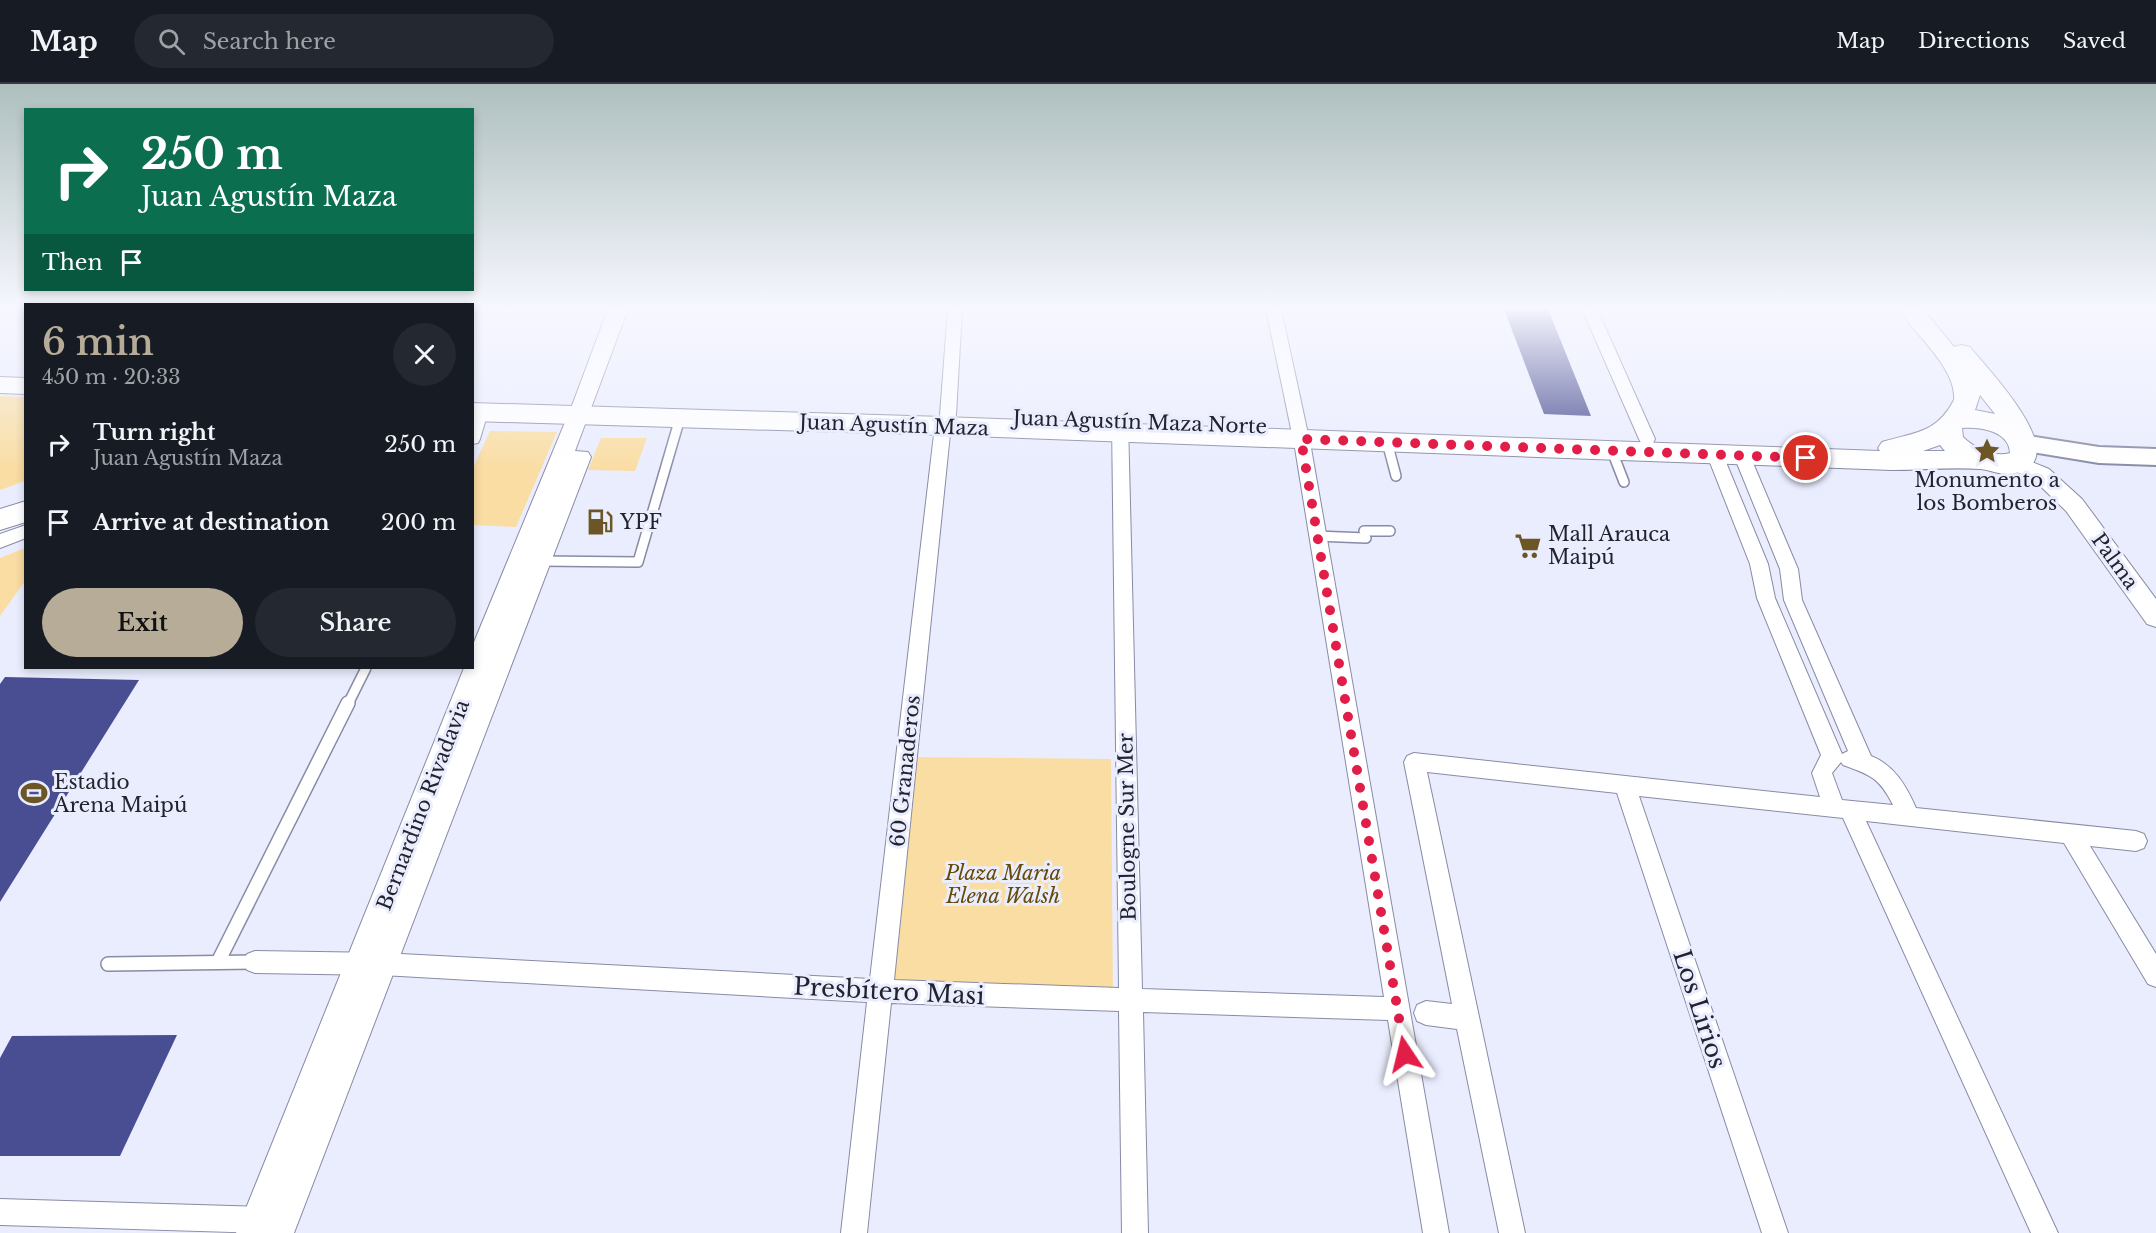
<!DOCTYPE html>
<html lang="en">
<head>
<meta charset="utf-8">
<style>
	body { margin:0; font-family:"Libre Baskerville",serif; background:#242831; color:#f1f3f6; height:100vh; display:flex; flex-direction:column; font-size:22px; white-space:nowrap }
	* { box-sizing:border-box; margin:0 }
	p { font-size:20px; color:#9ea1a6 }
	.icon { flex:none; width:33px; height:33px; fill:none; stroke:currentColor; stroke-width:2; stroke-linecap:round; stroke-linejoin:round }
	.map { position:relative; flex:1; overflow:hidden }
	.details { position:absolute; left:24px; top:219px; width:450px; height:366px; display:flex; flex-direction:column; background:#171b24; border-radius:0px; box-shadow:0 3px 9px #0003 }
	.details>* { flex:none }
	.top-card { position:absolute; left:24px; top:24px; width:450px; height:183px; border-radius:0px; box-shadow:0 3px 9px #0003; background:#0b6e4f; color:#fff; overflow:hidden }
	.pin { position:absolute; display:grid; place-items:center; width:51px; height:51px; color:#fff; margin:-26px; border:3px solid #fff; border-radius:50%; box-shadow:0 2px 6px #0007 }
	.me { position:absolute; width:66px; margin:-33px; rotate:350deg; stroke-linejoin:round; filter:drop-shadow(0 0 4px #0008) }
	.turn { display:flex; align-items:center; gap:21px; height:126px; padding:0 18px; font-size:27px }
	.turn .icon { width:78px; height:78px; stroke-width:2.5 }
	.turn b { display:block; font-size:42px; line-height:51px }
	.then { display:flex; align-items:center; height:57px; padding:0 18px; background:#0003; gap:12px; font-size:22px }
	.round { display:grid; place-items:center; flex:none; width:63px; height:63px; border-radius:32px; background:#242831 }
	.overview { display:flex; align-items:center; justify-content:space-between; height:102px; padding:0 18px }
	h1 { font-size:36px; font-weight:600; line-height:45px; color:#b6ac98 }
	.primary-button { display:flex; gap:12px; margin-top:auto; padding:12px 18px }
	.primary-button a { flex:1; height:69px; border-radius:36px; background:#b6ac98; color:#111; font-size:24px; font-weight:600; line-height:69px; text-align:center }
	.primary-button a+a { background:#242831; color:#f1f3f6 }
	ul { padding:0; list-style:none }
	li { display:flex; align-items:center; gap:18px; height:78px; padding:0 18px }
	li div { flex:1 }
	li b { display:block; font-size:22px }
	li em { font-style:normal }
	header { display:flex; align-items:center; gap:36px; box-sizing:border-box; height:84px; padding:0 30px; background:#171b24; border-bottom:2px solid #363941 }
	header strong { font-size:28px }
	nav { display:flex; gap:33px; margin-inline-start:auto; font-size:21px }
	.search { width:420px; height:54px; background:#242831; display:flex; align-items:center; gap:15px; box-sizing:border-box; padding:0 21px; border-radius:33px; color:#9ea1a6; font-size:22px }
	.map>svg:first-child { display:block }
</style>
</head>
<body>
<header>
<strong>Map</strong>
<div class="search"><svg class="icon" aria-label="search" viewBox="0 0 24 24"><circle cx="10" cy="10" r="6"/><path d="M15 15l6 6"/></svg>Search here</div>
<nav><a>Map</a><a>Directions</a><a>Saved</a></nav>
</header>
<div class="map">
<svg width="2156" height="1149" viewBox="0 0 2156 1149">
	<rect width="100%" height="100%" fill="#eaedfe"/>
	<g fill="#fadda3">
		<polygon points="0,312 26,313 25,397 0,406"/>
		<polygon points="490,347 557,348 516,443 473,441 473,384"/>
		<polygon points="601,354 647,354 635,387 588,386"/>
		<polygon points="25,464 25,497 0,532 0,474"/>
		<polygon points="906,673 1111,675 1113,916 881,907"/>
	</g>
	<g fill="#494d91">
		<polygon points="1504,225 1548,225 1591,332 1544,330"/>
		<polygon points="5,593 139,596 0,818 0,600"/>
		<polygon points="177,951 120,1072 0,1072 0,974 12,952"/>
	</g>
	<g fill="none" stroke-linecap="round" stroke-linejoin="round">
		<g stroke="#888ba5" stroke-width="12">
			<g id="service-far1">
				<polyline points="1387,358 1396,392"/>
				<polyline points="1612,367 1624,398"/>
				<polyline points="1364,447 1390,447"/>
				<polyline points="1316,452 1366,454"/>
				<polyline points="540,477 638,478 680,334"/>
				<polyline points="348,620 366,584"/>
			</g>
		</g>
		<g stroke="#888ba5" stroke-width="16">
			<g id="service">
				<polyline points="218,878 348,619"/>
				<polyline points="108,880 255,878"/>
			</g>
		</g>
		<g stroke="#888ba5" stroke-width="2">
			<g id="minor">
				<polygon points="948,225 962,225 956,331 950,350 894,896 1119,904 1112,338 1114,334 1126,334 1128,338 1142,905 1384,913 1295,364 1266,225 1281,225 1311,364 1449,1149 1423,1149 1388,936 1143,928 1148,1149 1122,1149 1119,927 891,919 867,1149 841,1149 867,918 382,891 255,889 247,886 243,878 247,870 255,867 382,869 870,895 934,350 940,331"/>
				<polygon points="1582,225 1597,225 1655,355 1653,359 1641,359 1639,355"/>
				<polygon points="480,323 486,324 488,328 480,355 478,359 472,360 472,327"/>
				<path d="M 1715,365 L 1721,367 L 1723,371 L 1768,480 L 1775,514 L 1842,670 L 1848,667 L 1784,516 L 1780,485 L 1734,372 L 1736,368 L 1748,368 L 1750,372 L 1798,485 L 1802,516 L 1871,672 C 1894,681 1906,701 1916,724 L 2136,747 L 2144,750 L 2147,757 L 2144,764 L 2136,767 L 2090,762 L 2156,870 L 2156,903 L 2148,900 L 2064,759 L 1866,737 L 2058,1149 L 2031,1149 L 1843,734 L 1639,712 L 1788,1149 L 1762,1149 L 1617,709 L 1427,688 L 1525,1149 L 1499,1149 L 1457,945 L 1426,941 L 1417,937 L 1414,929 L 1417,921 L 1426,917 L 1452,920 L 1404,678 L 1407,672 L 1414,669 L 1820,713 L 1812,689 L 1821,671 L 1757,514 L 1750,480 L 1707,371 L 1709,367 ZM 1841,678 L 1843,681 C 1870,691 1879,693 1893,721 L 1842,716 L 1832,689 Z"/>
				<polygon points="26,441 26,454 0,464 0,450"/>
				<polygon points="0,1115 267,1123 276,1127 280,1136 276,1145 268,1149 0,1141"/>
			</g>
		</g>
		<g stroke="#888ba5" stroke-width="2">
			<g id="tertiary">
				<polygon points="608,225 628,225 575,367 588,368 591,373 294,1149 236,1149 464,584 472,584 472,563 573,319"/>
				<polygon points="2015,371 2049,385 2082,415 2156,515 2156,543 2147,540 2066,427 2033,395 2007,384 2004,379 2007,374"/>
			</g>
		</g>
		<g stroke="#888ba5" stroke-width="4">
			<polygon id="secondary" points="2022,351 2099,363 2156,365 2156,381 2099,379 2013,365 2010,359 2013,353"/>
		</g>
		<g stroke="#888ba5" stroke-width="2">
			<g id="primary">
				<path d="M 1898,225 L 1923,225 L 1954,263 L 1961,261 L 1970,263 C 1989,287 2083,383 2008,390 C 1998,390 1990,386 1980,385 C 1952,383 1921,386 1892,386 L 943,351 L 472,337 L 472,319 L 943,333 L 1880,367 L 1878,364 L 1882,358 C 1915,348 1936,350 1954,316 C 1957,285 1915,250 1898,225 ZM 1980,311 L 1995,330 L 1975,326 ZM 1962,344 C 1981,343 2009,347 2010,369 C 1994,374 1974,364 1963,353 ZM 1940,361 L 1945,367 L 1923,367 Z"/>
				<polygon points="0,293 26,294 26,310 0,309"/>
				<polygon points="26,417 26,438 0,446 0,425"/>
			</g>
		</g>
		<use href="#service-far1" stroke="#fff" stroke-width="9"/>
		<use href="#service" stroke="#fff" stroke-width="13"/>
		<use href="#minor" fill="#fff" fill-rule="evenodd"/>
		<use href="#tertiary" fill="#fff" fill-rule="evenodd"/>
		<use href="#secondary" fill="#fff" fill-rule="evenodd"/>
		<use href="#primary" fill="#fff" fill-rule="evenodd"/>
	</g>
	<linearGradient id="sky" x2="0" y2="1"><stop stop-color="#aebfbe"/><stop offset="0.58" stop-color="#f6f7ff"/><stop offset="1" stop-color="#f6f7ff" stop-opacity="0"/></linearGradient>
	<rect width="2156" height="386" fill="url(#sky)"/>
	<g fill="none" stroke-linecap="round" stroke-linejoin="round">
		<polyline stroke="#e11d48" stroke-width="10" stroke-dasharray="0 18" points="1405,970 1301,355 1806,374"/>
	</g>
	<defs>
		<g id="sight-bare" transform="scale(2.07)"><path d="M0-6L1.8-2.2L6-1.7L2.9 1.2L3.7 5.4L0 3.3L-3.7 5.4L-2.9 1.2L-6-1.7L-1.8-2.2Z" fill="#6d5626" stroke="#eaedfe" stroke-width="2.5" paint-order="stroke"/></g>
		<g id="fuel-bare" transform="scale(2.07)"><path d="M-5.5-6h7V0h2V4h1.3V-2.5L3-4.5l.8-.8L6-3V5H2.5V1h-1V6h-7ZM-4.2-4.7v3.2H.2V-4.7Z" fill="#6d5626" stroke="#eaedfe" stroke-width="2.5" paint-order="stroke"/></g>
		<g id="supermarket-bare" transform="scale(2.07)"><path d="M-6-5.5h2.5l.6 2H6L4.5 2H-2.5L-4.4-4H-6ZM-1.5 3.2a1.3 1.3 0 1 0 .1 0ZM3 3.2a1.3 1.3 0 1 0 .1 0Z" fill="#6d5626" stroke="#eaedfe" stroke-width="2.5" paint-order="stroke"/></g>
		<g id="stadium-bare" transform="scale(2.07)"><path d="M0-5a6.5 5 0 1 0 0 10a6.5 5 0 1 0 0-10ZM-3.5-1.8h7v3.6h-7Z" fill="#6d5626" stroke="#eaedfe" stroke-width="2.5" paint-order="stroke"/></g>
	</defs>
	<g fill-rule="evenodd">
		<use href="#sight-bare" x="1987" y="367"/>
		<use href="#fuel-bare" x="600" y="438"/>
		<use href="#supermarket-bare" x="1528" y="462"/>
		<use href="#stadium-bare" x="34" y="709"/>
	</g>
	<g text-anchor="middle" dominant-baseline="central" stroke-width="6" stroke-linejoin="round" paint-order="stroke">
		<g font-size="20" fill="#22232e" stroke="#eaedfe">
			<text transform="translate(1140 338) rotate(2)">Juan Agustín Maza Norte</text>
			<text transform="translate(894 341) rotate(2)">Juan Agustín Maza</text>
			<text transform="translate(2115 477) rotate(54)">Palma</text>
			<text transform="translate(905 687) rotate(-84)">60 Granaderos</text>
			<text transform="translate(423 721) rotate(-69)">Bernardino Rivadavia</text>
			<text transform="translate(1127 743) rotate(-91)">Boulogne Sur Mer</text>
		</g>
		<g font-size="20" fill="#22232e" stroke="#eaedfe" text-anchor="start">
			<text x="1987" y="396" text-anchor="middle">Monumento a<tspan x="1987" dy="23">los Bomberos</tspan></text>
			<text x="620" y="438">YPF</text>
			<text x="1548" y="450">Mall Arauca<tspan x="1548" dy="23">Maipú</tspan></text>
			<text x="54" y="698">Estadio<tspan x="54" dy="23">Arena Maipú</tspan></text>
		</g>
		<g font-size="20" font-style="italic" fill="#654a08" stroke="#eaedfe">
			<text x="1003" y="789">Plaza Maria<tspan x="1003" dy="23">Elena Walsh</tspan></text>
		</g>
		<g font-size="24" fill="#22232e" stroke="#eaedfe">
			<text transform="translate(889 907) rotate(3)">Presbítero Masi</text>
			<text transform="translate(1700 925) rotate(72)">Los Lirios</text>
		</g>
	</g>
</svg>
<div class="pin" style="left:1806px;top:374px;background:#d93025"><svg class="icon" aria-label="arrive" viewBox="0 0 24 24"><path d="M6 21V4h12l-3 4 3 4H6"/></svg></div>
<svg class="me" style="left:1405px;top:970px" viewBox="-20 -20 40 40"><path d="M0-17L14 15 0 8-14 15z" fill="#e11d48" stroke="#fff" stroke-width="4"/></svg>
<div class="top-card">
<div class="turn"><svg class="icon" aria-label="right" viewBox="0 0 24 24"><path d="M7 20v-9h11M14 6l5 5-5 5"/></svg><div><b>250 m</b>Juan Agustín Maza</div></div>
<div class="then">Then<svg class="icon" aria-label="arrive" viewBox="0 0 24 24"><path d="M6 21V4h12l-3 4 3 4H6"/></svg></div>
</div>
<section class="details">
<div class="overview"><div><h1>6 min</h1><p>450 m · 20:33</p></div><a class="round"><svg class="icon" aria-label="close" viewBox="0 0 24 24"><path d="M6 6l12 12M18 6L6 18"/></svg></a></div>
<ul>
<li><svg class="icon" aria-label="right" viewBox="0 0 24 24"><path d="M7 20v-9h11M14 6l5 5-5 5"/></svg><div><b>Turn right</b><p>Juan Agustín Maza</p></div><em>250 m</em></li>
<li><svg class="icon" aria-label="arrive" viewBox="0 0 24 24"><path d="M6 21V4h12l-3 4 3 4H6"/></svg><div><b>Arrive at destination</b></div><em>200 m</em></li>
</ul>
<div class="primary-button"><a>Exit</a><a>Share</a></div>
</section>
</div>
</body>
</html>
